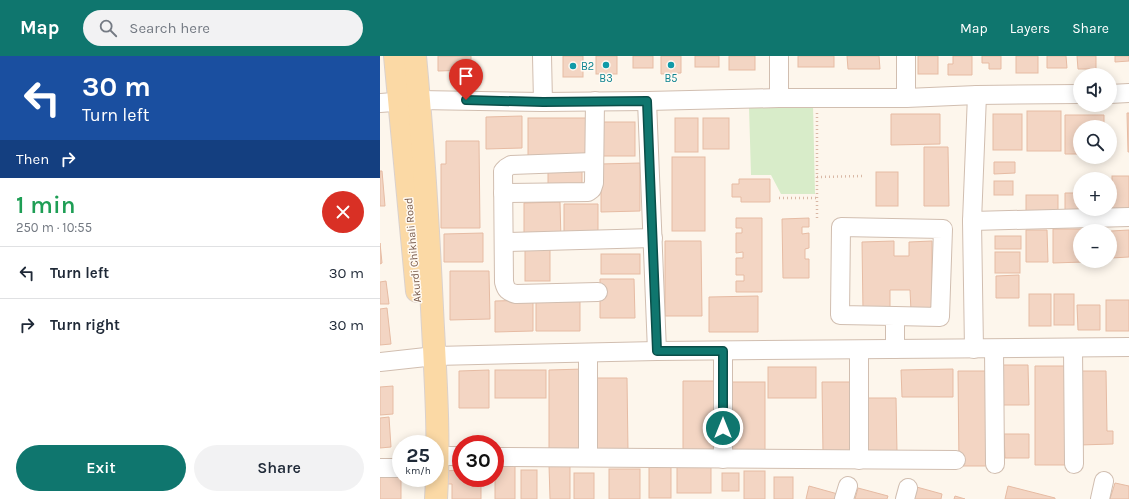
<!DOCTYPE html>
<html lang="en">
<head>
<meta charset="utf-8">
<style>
	body { margin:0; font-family:Karla,sans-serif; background:#f2f2f3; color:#1f2937; height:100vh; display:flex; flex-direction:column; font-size:15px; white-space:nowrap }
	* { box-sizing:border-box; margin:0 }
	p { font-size:13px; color:#747a83 }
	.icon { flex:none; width:22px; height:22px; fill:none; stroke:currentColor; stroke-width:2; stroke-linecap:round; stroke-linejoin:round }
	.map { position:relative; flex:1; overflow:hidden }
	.sheet { display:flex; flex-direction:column; background:#fff; width:380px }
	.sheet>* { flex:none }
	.hud { background:#1a4fa0; color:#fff; overflow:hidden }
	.controls { position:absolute; left:693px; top:12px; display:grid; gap:8px }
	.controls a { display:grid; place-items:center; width:44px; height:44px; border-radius:50%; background:#fff; box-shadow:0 2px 10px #0003; font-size:20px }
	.speed { position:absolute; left:12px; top:379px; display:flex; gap:8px; font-size:20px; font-weight:700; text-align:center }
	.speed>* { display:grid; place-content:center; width:52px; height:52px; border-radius:50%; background:#fff; box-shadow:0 2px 10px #0003; line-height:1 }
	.speed small { font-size:10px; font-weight:400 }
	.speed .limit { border:6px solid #d22; background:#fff; color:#111 }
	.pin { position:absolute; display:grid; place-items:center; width:34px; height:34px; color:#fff; margin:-41px -17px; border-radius:50% 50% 50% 0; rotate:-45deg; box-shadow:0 0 4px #0007 }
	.pin .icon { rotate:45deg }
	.me { position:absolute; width:44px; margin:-22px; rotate:0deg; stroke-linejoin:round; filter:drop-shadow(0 0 3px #0008) }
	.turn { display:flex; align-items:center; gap:14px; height:84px; padding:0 16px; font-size:18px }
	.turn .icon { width:52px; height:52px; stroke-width:2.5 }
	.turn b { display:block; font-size:28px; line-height:34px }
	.then { display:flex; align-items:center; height:38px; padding:0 16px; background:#0003; gap:8px; font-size:15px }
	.round { display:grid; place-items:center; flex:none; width:42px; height:42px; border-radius:21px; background:#f2f2f3 }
	.headline { display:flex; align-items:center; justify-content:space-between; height:68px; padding:0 16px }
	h1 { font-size:24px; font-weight:600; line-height:30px; color:#1e9e55 }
	.action { display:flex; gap:8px; margin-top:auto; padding:8px 16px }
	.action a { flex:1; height:46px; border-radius:24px; background:#0f766e; color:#fff; font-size:16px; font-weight:600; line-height:46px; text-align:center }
	.action a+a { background:#f2f2f3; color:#1f2937 }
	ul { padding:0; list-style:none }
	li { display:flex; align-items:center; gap:12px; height:52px; padding:0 16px; border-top:1px solid #e0e1e3 }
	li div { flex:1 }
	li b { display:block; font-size:15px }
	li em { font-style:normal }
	header { display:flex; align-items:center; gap:24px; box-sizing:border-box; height:56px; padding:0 20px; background:#0f766e; color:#fff }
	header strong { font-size:19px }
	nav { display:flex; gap:22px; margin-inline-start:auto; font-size:14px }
	.search { width:280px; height:36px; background:#f2f2f3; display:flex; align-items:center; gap:10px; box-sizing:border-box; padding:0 14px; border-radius:22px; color:#747a83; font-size:15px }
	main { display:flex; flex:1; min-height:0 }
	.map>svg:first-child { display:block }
</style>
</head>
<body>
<header>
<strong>Map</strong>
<div class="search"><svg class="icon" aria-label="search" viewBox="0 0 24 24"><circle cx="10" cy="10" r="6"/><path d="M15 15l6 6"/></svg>Search here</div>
<nav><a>Map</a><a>Layers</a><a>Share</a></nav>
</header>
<main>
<section class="sheet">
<div class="hud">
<div class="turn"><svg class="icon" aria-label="left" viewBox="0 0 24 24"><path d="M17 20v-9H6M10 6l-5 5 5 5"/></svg><div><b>30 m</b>Turn left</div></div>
<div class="then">Then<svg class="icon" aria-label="right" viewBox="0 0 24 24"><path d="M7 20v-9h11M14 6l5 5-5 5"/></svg></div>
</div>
<div class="headline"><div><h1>1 min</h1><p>250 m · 10:55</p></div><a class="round" style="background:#d93025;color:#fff"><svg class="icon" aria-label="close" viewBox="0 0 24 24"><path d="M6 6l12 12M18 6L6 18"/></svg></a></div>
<ul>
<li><svg class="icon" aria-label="left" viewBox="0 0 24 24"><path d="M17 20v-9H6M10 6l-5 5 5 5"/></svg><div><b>Turn left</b></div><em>30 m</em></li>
<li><svg class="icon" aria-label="right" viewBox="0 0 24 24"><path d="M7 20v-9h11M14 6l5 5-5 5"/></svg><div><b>Turn right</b></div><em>30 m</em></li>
</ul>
<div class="action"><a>Exit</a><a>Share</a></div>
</section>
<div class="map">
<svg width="749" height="443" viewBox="0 0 749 443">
	<rect width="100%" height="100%" fill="#fdf6ec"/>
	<polygon fill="#d8ecc9" points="433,49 435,138 401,138 391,119 371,119 369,51"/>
	<g fill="#f3d5c3" stroke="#e6bba3">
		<polygon points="58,0 91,0 91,14 58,15"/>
		<rect x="183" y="0" width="20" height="21"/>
		<rect x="216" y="0" width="21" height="18"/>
		<rect x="253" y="0" width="20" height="12"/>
		<polygon points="281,0 301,0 301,17 281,18"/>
		<rect x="315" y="0" width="24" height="11"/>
		<rect x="349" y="0" width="26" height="14"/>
		<rect x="418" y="0" width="36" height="11"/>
		<polygon points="467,0 499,0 500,13 468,13"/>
		<rect x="538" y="0" width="20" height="18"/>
		<polygon points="573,0 592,0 592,19 568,19 568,8 573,8"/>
		<polygon points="602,0 621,0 621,13 609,13 609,7 602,7"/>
		<rect x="636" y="0" width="22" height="17"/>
		<polygon points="667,0 686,0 687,12 667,12"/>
		<polygon points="697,0 716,0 716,13 698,13"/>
		<polygon points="735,0 749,0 749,5 735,6"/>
		<rect x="647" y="55" width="34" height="40"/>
		<polygon points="747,57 749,57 749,96 748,96"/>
		<polygon points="511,58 560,58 560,88 511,89"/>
		<rect x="613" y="58" width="29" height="36"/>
		<polygon points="685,59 724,59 724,71 700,71 700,98 685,98"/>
		<polygon points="142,60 142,92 106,93 106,61"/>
		<rect x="148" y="62" width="59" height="39"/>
		<rect x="295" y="62" width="23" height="34"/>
		<rect x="323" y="62" width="26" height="31"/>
		<rect x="216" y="66" width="39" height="34"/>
		<polygon points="66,85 99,85 100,172 61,172 61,108 66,108"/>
		<polygon points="544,91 568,91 569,150 544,150"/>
		<rect x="292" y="101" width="33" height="74"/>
		<polygon points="614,106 635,106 635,117 614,118"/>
		<polygon points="260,107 260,155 221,156 221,108"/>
		<rect x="168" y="111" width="34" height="22"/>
		<polygon points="0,115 2,115 5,150 0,150"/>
		<rect x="496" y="116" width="22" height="34"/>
		<rect x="732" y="120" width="17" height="37"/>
		<polygon points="359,123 390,123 390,146 361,146 361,141 352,141 352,128 359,128"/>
		<rect x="614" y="125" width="19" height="14"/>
		<polygon points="685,137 700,137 700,153 727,153 685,160"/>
		<rect x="646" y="139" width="32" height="21"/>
		<polygon points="180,146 181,184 144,184 144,147"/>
		<polygon points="184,148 218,148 218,181 184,182"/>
		<polygon points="356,162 382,162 382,236 356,236 356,225 364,225 364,219 356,219 356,202 363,202 363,196 356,197 356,177 362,177 362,172 356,172"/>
		<polygon points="429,162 429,171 422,171 422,178 429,177 429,192 425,193 425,203 429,203 429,222 403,222 402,163"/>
		<polygon points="673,173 703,173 703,175 700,175 700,205 703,205 703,206 673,207"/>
		<polygon points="646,174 667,174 668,206 646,206"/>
		<polygon points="749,174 749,201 731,202 731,175"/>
		<polygon points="103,177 103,206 64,206 64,178"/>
		<rect x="615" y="180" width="26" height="13"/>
		<polygon points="285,185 321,185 322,260 285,260"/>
		<polygon points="514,185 514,200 529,200 529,186 552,185 552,255 531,255 530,234 510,234 510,255 483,255 482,186"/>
		<polygon points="0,187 2,207 0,208"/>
		<rect x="145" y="192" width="25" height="33"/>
		<rect x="615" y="196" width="25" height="21"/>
		<rect x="221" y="198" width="39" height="20"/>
		<polygon points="70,215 109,215 110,263 70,264"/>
		<polygon points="639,219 639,242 616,242 616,220"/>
		<polygon points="220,223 254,223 255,262 220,262"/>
		<polygon points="6,225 9,248 0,248 0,226"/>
		<rect x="649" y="238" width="22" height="32"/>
		<rect x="674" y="238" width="20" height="31"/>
		<polygon points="378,240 378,276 329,276 329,241"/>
		<polygon points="153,244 153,275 115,276 115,245"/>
		<polygon points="200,244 200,275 156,275 156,245"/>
		<rect x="726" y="244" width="23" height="31"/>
		<polygon points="697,249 720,249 720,274 698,274"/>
		<polygon points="7,252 11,288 0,289 0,253"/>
		<polygon points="621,309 648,309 649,349 621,349"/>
		<polygon points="655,310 688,310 689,409 655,409"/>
		<rect x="388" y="311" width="48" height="31"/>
		<polygon points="204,313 204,398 169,398 169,314"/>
		<polygon points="573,313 573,341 522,341 521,314"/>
		<polygon points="109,314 109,352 79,352 79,315"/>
		<rect x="115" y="314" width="51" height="28"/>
		<polygon points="578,315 609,315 610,410 579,410"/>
		<polygon points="699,315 726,315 727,375 733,375 733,388 699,389"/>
		<polygon points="211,322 247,322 248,395 212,395"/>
		<polygon points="303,325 337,325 338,401 303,401"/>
		<rect x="346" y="326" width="39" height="72"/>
		<polygon points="442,326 477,326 477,398 443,398"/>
		<polygon points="13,330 13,358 0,359 0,331"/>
		<polygon points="481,342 516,342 517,396 482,396"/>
		<polygon points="9,361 11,391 0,392 0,362"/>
		<polygon points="624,378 649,378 649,402 625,402"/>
		<rect x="269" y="407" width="22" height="35"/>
		<rect x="115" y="409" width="20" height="34"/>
		<polygon points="169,409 190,409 190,443 170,443"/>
		<rect x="297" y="410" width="34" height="27"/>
		<rect x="229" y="413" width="31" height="30"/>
		<polygon points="81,414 81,422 101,422 101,443 72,443 72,428 63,428 63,415"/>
		<rect x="141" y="414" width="16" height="29"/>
		<rect x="364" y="415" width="21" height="28"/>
		<rect x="194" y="417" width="20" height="26"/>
		<rect x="342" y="417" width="17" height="18"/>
		<rect x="0" y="418" width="21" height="25"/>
		<rect x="394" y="421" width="19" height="22"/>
		<polygon points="735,427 749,430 749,443 730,443"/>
		<polygon points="429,430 465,440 464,443 426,443"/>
		<polygon points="533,430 562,438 561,443 529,443"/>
		<polygon points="628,430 675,442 675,443 625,443"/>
		<polygon points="478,432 508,440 507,443 475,443"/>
		<polygon points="575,440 585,443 574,443"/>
	</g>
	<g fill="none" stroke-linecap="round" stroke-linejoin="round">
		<g stroke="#d1beb0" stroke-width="20">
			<g id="minor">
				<polyline points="162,0 163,46"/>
				<polyline points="399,0 399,42"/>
				<polyline points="526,0 526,42"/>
				<polyline points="730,38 749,37"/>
				<polyline points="267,45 277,295"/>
				<polyline points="0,47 39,44 163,46 267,45 399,42 526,42 597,39 700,38"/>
				<path d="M 214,106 L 131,109 L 126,112 L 123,115 L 124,226 C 126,234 128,236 136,238 L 218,236"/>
				<polyline points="123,137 208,136 212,133 214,127 215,45"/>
				<polyline points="592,165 749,161"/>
				<polyline points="124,186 273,182"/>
				<polyline points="693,292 694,408"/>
				<polyline points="515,293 515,260 560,261 563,173 461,171 460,259 515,260"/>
				<polyline points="594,293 592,165 597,39"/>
				<polyline points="614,293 615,408"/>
				<polyline points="343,295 343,403"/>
				<polyline points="208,297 208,401"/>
				<polyline points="0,306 55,300 277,295 749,291"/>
				<polyline points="57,400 81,400"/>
				<polyline points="115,401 576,404"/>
				<polyline points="479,404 479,294"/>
				<polyline points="0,412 21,412"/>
				<polyline points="464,443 468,430"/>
				<polyline points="525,443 528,432"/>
				<polyline points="720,443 724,425"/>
			</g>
		</g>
		<g stroke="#dad1cd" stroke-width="24">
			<g id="major">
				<polyline points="15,0 37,235"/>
				<path d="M 35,0 C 43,84 48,168 52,252 C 55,315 60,379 56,443"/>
			</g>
		</g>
		<g stroke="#d9b8a5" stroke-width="2.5" stroke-dasharray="1 3" stroke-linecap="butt">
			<polyline points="437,57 437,163"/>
			<polyline points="437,121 483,120"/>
			<polyline points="399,142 437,142"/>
		</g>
		<use href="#minor" stroke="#fff" stroke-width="18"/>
		<use href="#major" stroke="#fbd9a5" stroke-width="22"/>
	</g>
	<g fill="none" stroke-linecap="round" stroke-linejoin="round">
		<g stroke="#0a4d48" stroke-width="10">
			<polyline id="route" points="86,44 163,46 267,45 277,295 343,295 343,372"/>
		</g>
		<use href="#route" stroke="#0f766e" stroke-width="7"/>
	</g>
	<g fill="#0f9aa8" stroke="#fffaf3" stroke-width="1.5">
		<circle cx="226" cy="9" r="4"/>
		<circle cx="291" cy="9" r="4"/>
		<circle cx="193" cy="10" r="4"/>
	</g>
	<g text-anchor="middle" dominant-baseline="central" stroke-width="3" stroke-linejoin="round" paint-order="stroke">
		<g font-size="11" fill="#0d838f" stroke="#fffaf3">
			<text x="201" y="10" text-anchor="start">B2</text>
			<text x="226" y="22">B3</text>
			<text x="291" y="22">B5</text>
		</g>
		<g font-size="11" fill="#7a5c4d" stroke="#fffaf3">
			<text transform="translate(33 194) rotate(-95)">Akurdi Chikhali Road</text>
		</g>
	</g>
</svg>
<div class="controls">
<a><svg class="icon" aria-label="sound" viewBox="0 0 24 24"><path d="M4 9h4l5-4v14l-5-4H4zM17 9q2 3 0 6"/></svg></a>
<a><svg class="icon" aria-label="search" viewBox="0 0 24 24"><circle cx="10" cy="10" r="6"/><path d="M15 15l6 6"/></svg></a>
<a>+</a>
<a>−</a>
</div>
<div class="speed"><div>25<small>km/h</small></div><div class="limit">30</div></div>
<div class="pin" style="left:86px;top:44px;background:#d93025"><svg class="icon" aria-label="arrive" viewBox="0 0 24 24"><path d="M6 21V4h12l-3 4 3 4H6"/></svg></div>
<svg class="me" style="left:343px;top:372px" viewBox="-20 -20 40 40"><circle r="17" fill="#0f766e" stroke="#fff" stroke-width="3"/><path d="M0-11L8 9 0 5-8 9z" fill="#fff"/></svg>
</div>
</main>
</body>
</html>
